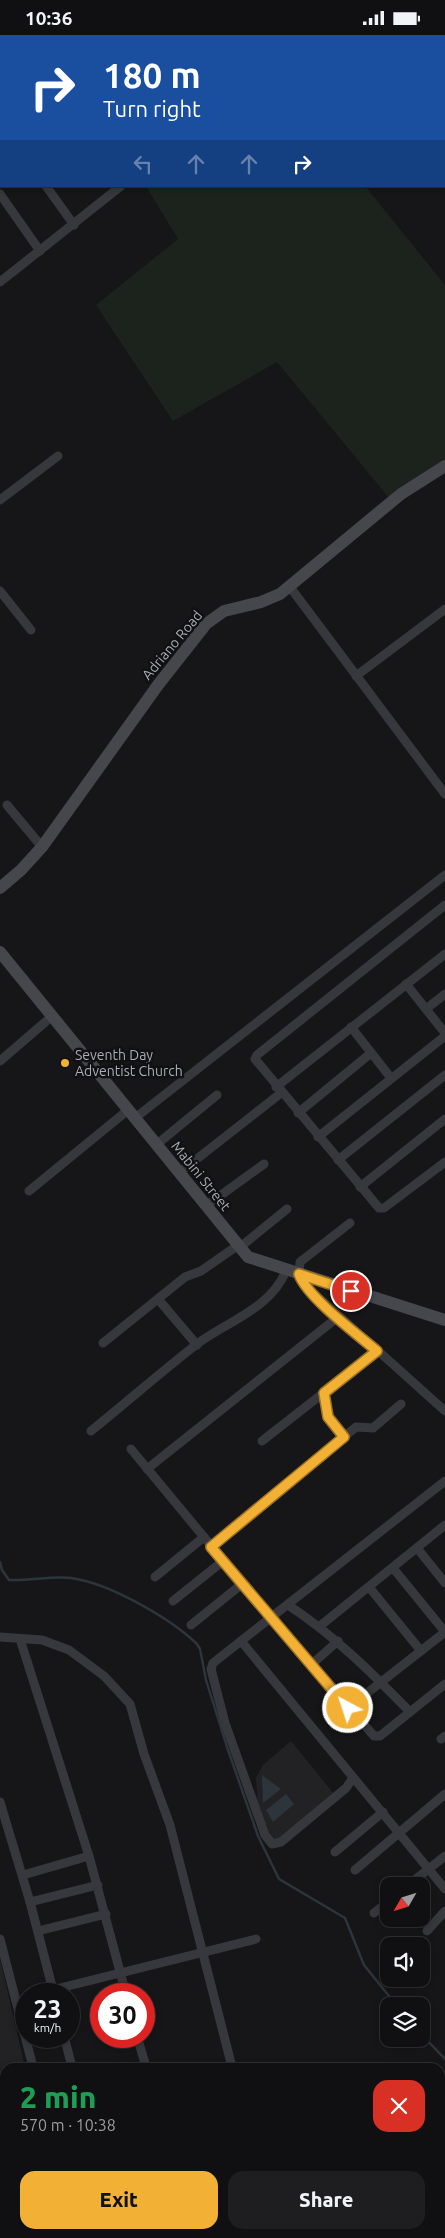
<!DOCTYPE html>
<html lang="en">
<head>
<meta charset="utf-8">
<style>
	body { margin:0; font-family:Ubuntu,sans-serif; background:#1e1e20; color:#f1f3f6; height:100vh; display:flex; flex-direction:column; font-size:19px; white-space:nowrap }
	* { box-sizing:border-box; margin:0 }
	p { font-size:16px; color:#9c9d9f }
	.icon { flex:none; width:28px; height:28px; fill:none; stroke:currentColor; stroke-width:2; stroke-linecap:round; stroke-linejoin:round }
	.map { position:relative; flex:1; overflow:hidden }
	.drawer { position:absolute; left:0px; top:2028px; width:445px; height:176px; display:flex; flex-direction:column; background:#101012; border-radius:15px 15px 0 0; box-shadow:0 2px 8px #0003,0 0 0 1px #303032 }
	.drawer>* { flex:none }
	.top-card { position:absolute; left:0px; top:0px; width:445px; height:152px; box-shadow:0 2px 8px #0003,0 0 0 1px #303032; background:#1a4fa0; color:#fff; overflow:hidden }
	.needle { width:32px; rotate:231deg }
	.buttons { position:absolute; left:380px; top:1842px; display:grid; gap:10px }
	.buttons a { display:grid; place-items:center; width:50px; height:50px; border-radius:10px; background:#101012; box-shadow:0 2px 8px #0003,0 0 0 1px #303032; font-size:25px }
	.speed { position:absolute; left:15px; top:1948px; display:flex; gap:10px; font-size:25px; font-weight:700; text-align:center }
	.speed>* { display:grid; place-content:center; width:65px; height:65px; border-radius:50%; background:#101012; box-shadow:0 2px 8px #0003,0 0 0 1px #303032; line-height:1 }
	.speed small { font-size:12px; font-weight:400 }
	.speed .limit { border:8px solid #d22; background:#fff; color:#111 }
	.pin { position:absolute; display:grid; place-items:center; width:42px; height:42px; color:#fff; margin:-21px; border:2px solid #fff; border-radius:50%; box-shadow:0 1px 5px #0007 }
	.me { position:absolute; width:55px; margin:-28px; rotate:320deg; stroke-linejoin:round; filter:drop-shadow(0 0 4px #0008) }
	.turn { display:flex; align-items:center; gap:18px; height:105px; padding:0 20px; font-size:22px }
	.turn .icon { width:65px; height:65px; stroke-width:2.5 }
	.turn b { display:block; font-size:35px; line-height:42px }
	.lanes { display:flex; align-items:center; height:48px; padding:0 20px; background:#0003; justify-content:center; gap:25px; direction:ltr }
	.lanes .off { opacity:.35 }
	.round { display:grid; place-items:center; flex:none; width:52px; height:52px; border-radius:15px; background:#1e1e20 }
	.head { display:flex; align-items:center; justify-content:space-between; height:85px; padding:0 20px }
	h1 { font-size:30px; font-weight:800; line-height:38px; color:#1e9e55 }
	.action { display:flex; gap:10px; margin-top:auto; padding:10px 20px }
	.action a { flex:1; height:58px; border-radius:15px; background:#f2b134; color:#111; font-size:20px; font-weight:800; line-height:58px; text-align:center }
	.action a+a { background:#1e1e20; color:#f1f3f6 }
	.status { display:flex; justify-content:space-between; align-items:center; height:35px; padding:0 25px; background:#101012; direction:ltr }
	.status svg { height:14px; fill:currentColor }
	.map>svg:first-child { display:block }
</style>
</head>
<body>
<div class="status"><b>10:36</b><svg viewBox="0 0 49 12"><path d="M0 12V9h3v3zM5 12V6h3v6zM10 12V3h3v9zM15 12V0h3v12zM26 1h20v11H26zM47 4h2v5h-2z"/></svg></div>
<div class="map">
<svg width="445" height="2203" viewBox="0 0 445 2203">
	<rect width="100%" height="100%" fill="#161618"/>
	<g fill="#222225">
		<polygon points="291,1706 334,1759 277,1805 271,1804 258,1772 256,1743 263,1730"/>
		<polygon points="0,1924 24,2028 0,2034"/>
	</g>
	<g fill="#1c231d">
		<polygon points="146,151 365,151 445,250 445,432 395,470 277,327 173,386 96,270 178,204"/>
		<polygon points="5,2033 5,2199 67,2199 68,2203 0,2203 0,2034"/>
	</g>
	<g fill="#2c353c">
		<polygon points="262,1740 281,1754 263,1768"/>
		<polygon points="286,1759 294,1769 273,1787 266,1775"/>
	</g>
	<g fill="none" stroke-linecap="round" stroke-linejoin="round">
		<g stroke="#2c353c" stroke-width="2.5">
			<path d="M 0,1527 L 2,1535 L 9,1545 C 29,1546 51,1541 71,1543 C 109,1548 170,1583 197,1609 L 200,1614 L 206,1645 L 227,1712 L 258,1801 L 279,1844 L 345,1883 L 364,1930 L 397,1971"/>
			<polyline points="421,1999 445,2024"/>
		</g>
		<g stroke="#37383d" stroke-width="9">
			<polyline points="16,0 17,1"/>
			<polyline points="274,0 274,1"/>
			<polyline points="392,0 393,1"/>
			<polyline points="317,1 318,0"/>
			<polyline points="444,17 445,16"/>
			<polyline points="444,37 445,36"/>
			<polyline points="444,65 445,66"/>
			<polyline points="0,86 1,88"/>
			<polyline points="46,151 74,190"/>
			<polyline points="0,159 40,216"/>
			<polyline points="0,247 121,151"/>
			<polyline points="0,465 58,421"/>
			<polyline points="290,552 445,759"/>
			<polyline points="0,556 31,595"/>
			<polyline points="356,641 445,574"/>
			<polyline points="7,770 42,812"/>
			<polyline points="445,870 257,1020 255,1024 379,1173 384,1173 445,1127"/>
			<polyline points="406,949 445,998"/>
			<polyline points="426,974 445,959"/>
			<polyline points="351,992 391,1043"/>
			<polyline points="0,1026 51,982"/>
			<polyline points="276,1052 445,919"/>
			<polyline points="298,1078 371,1018"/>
			<polyline points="135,1083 445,840"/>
			<polyline points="318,1102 445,1001"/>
			<polyline points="156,1110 217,1060"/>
			<polyline points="338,1125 445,1040"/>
			<polyline points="179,1138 281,1058"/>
			<polyline points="360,1152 445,1084"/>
			<polyline points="29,1156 128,1075"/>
			<polyline points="206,1171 264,1129"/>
			<polyline points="350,1188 300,1227 299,1239 307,1252 445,1376"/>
			<polyline points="239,1213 287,1174"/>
			<polyline points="158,1264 197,1310"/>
			<polyline points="103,1308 185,1242 201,1236 237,1211"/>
			<polyline points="324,1357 328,1382 344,1402"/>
			<path d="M 91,1396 C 127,1367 161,1337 197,1309 C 228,1286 270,1274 286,1236"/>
			<polyline points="262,1406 377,1316"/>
			<polyline points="131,1414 271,1583 374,1701 380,1701 445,1649"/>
			<polyline points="147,1434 338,1282"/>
			<polyline points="211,1512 356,1392 373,1393 401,1369"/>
			<polyline points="417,1513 445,1548"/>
			<polyline points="393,1533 445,1597"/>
			<polyline points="155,1542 204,1502"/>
			<polyline points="369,1552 421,1616"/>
			<polyline points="173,1566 223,1526"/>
			<path d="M 288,1570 C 334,1600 372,1638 410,1677"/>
			<polyline points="191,1590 242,1549"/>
			<polyline points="320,1591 445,1490"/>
			<polyline points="0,1602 42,1605 69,1615 104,1641 130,1669 144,1719 170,1790 232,2032"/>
			<polyline points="20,1604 89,1821 126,1959"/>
			<polyline points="241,1606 445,1854"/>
			<polyline points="312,1629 338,1606"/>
			<polyline points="348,1673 445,1597"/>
			<polyline points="441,1704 445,1701"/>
			<polyline points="353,1743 346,1753 281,1807 272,1809 265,1800 225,1688 211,1634 213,1628 241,1606 445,1446"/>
			<polyline points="0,1767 30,1867 54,1959"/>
			<polyline points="335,1817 383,1777"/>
			<polyline points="355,1835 445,1759"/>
			<polyline points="23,1840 89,1821"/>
			<polyline points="407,1851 445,1821"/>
			<polyline points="30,1867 98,1850"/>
			<polyline points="374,1878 389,1866"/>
			<polyline points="38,1896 106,1879"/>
			<polyline points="427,1896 445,1876"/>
			<polyline points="0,1904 33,2032"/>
			<polyline points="36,1959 256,1904"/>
			<polyline points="64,2001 72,2032"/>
			<polyline points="137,2001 146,2032"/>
			<polyline points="440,2189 445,2188"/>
			<polyline points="75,2199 76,2203"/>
			<polyline points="114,2199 115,2203"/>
			<polyline points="187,2199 188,2203"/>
			<polyline points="274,2199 275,2203"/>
			<polyline points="386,2203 403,2199"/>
		</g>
		<g stroke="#45474d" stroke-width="12">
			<polyline points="0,853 21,835 42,812 158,650 206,589 224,576 261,567 280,559 401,459 445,431"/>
			<polyline points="0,917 248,1222 445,1285"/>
		</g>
	</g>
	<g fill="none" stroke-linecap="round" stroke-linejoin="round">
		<g stroke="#9d7322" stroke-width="12">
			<path id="route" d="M 348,1673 L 211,1512 L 344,1402 L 328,1382 L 324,1358 L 377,1316 C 357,1299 307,1262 299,1239 L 351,1256"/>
		</g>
		<use href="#route" stroke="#f2b134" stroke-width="9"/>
	</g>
	<circle fill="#f2b134" stroke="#111113" stroke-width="2" cx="65" cy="1028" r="5"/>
	<g text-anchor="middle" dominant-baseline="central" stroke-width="5" stroke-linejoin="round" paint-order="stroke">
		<g font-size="14" fill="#a8adb8" stroke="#111113">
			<text transform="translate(172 610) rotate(-50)">Adriano Road</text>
			<text transform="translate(201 1141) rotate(51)">Mabini Street</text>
		</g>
		<g font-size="14" fill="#a8adb8" stroke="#111113" text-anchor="start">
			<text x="75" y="1020">Seventh Day<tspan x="75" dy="16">Adventist Church</tspan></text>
		</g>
	</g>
</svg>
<div class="buttons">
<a><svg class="needle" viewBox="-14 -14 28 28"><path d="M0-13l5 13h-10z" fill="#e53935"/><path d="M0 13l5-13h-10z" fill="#9c9d9f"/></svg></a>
<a><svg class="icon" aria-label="sound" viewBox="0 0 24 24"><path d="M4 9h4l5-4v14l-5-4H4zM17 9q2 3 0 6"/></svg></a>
<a><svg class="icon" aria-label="layers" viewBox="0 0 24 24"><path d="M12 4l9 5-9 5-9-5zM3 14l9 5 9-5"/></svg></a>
</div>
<div class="speed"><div>23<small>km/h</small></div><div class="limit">30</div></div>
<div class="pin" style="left:351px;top:1256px;background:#d93025"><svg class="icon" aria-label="arrive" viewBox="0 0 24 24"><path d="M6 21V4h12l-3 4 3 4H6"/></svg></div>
<svg class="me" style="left:348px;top:1673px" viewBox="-20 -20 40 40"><circle r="17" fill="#f2b134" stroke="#fff" stroke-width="3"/><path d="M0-11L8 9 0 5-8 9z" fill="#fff"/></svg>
<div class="top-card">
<div class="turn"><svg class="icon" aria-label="right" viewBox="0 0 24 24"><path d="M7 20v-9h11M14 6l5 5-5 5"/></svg><div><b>180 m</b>Turn right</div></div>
<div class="lanes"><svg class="icon off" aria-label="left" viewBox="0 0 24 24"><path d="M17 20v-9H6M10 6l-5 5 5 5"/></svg><svg class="icon off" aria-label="ahead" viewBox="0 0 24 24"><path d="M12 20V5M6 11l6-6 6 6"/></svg><svg class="icon off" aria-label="ahead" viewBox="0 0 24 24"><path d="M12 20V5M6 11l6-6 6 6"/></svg><svg class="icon" aria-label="right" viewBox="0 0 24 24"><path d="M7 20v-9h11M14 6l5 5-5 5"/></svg></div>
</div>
<section class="drawer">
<div class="head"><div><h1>2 min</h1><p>570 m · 10:38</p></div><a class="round" style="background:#d93025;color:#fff"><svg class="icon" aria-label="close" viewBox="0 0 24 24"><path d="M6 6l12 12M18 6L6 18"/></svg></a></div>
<div class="action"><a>Exit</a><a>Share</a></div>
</section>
</div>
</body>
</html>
